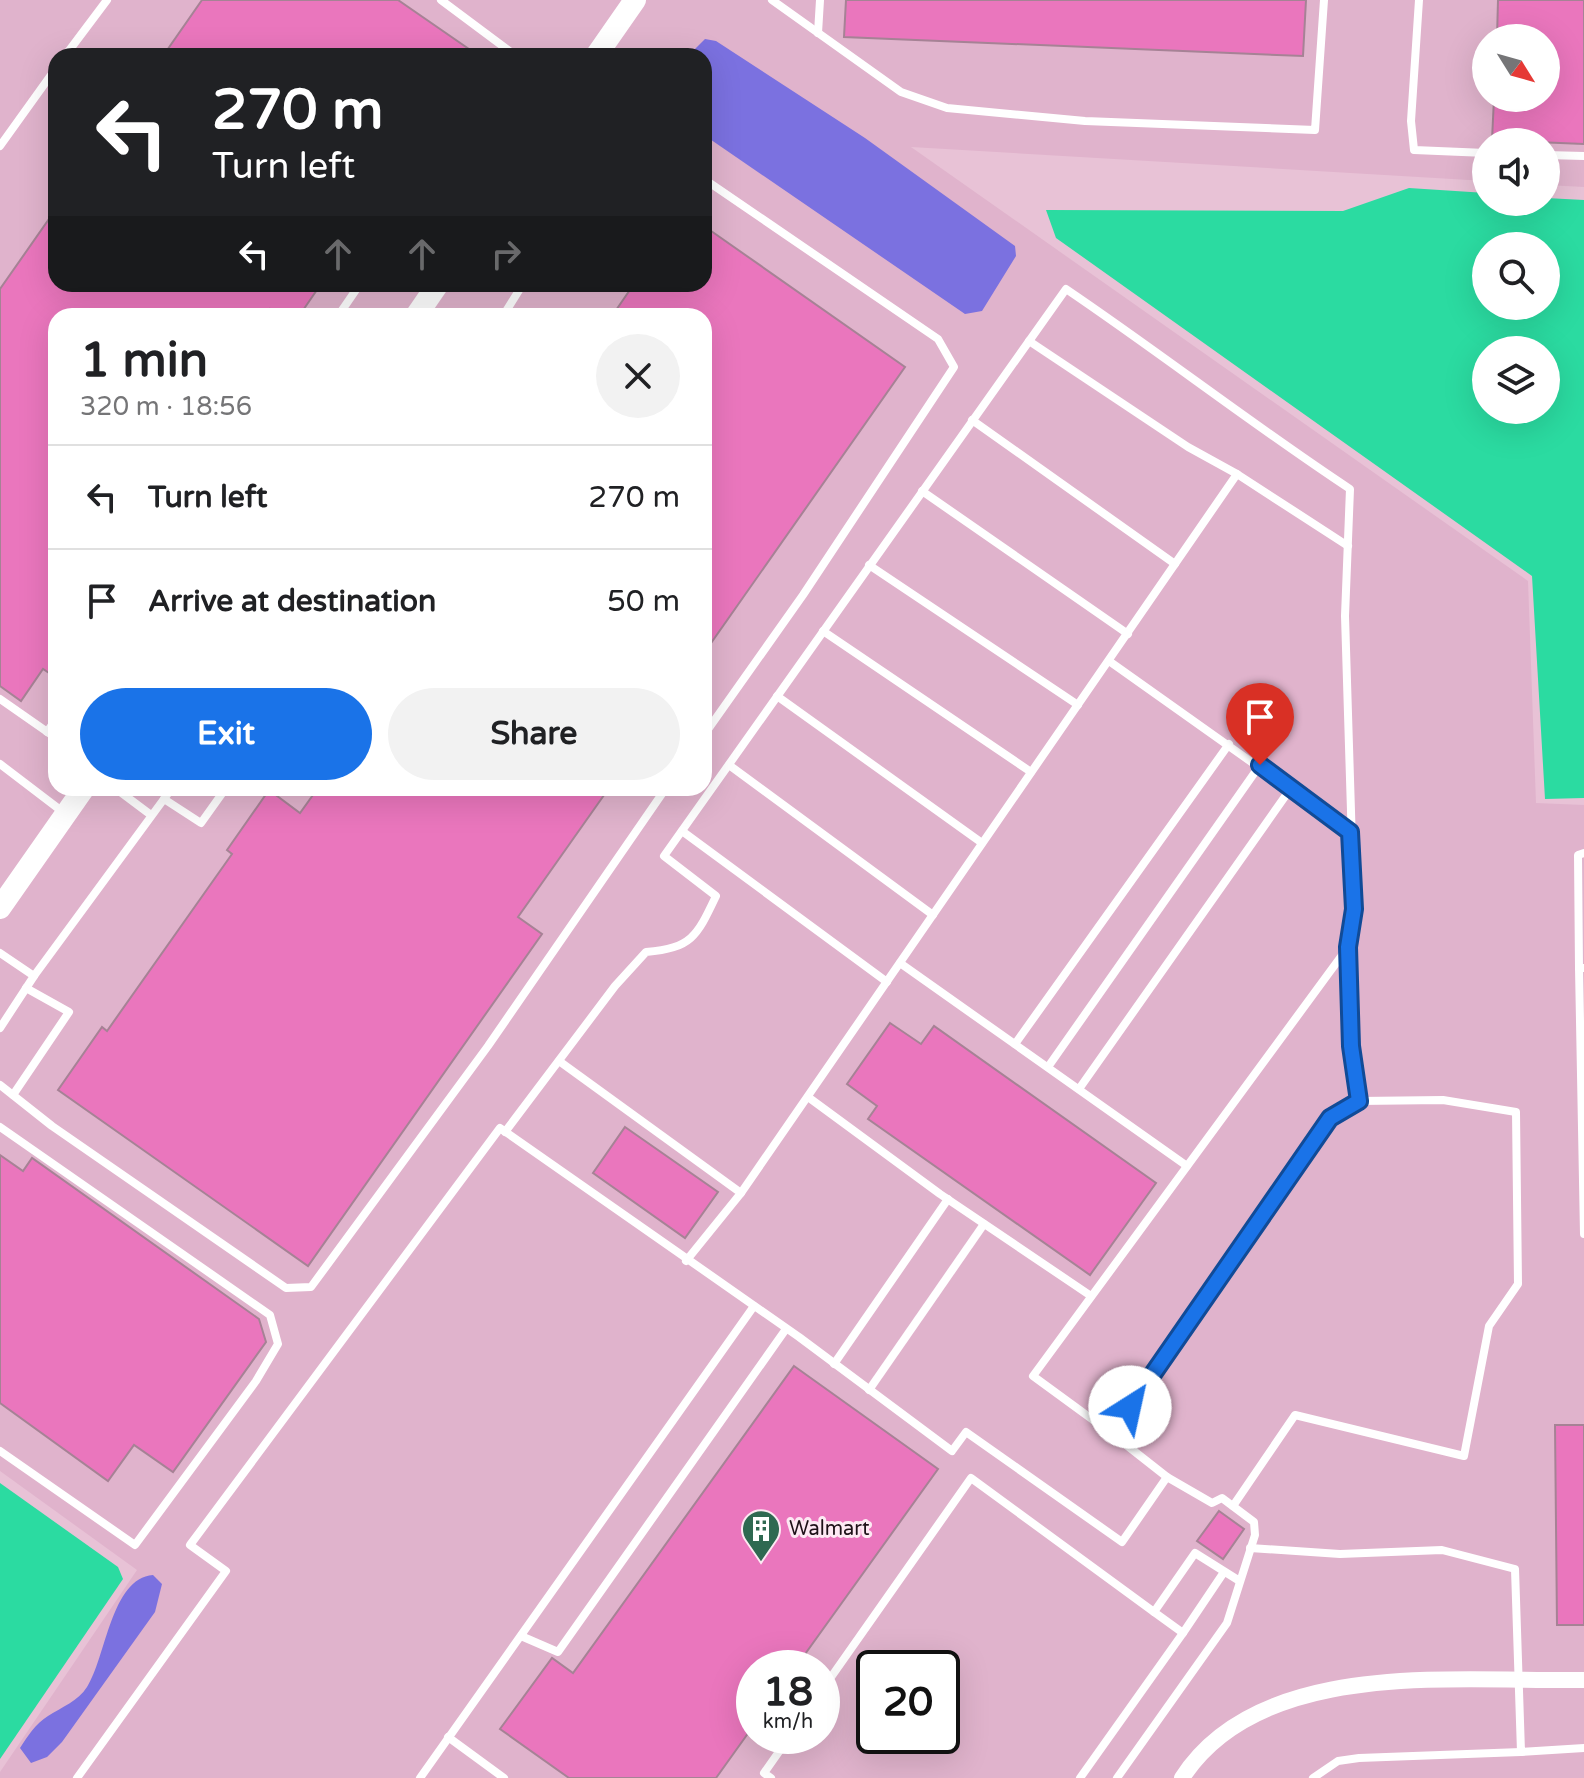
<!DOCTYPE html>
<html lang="en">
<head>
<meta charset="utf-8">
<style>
	body { margin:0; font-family:"Varela Round",sans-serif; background:#f2f2f2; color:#202124; height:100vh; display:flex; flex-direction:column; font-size:30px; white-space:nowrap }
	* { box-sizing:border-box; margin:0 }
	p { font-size:26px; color:#757577 }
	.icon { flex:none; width:44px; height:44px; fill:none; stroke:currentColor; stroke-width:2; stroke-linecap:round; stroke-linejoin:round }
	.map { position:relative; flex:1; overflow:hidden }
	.side { position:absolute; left:48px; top:308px; width:664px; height:488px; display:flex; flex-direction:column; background:#fff; border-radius:24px; box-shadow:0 8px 32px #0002 }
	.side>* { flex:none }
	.guide { position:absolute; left:48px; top:48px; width:664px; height:244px; border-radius:24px; box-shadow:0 8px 32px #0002; background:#202124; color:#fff; overflow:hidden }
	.needle { width:52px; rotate:127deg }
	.tools { position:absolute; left:1472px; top:24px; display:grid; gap:16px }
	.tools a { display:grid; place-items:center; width:88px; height:88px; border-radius:50%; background:#fff; box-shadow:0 8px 32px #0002; font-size:40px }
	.speed { position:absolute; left:736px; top:1650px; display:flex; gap:16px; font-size:40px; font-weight:700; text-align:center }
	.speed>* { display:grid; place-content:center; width:104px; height:104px; border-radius:50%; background:#fff; box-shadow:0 8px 32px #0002; line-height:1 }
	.speed small { font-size:20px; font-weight:400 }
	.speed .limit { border:4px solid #111; border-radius:12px; background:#fff; color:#111 }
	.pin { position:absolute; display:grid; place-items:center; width:68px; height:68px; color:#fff; margin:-82px -34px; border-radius:50% 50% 50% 0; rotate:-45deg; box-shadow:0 0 8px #0007 }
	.pin .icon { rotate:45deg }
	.me { position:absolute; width:88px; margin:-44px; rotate:35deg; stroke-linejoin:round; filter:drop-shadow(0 0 6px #0008) }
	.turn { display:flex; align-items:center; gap:28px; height:168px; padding:0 32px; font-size:36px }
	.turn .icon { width:104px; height:104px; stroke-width:2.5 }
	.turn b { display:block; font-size:56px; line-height:68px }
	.lanes { display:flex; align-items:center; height:76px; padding:0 32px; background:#0003; justify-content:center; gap:40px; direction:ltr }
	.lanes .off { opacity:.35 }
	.round { display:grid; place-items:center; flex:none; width:84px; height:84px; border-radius:42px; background:#f2f2f2 }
	.head { display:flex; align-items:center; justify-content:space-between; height:136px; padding:0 32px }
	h1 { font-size:48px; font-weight:700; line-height:60px }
	.action { display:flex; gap:16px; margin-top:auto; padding:16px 32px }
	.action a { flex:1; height:92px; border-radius:48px; background:#1a73e8; color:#fff; font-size:32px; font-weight:700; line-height:92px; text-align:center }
	.action a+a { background:#f2f2f2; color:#202124 }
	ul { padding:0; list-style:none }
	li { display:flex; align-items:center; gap:24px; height:104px; padding:0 32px; border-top:2px solid #e0e0e0 }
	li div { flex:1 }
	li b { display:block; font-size:30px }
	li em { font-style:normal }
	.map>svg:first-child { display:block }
</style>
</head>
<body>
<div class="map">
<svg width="1584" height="1778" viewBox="0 0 1584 1778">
	<rect width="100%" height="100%" fill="#e8c2d6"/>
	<path fill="#e0b3cc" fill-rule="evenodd" d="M 0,0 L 1584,0 L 1584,187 L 1546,185 L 1546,142 L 1486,142 L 1486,181 L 911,147 L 1528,581 L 1536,803 L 1584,805 L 1584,1778 L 0,1778 L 0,1772 L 137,1570 L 0,1471 ZM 1486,38 L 1546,38 L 1546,98 L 1486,98 ZM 56,56 L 704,56 L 704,284 L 56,284 ZM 56,316 L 704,316 L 704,788 L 56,788 ZM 754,1668 L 822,1668 L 822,1736 L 754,1736 ZM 874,1668 L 942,1668 L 942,1736 L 874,1736 Z"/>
	<g fill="#2bdba1" fill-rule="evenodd">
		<path d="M 1409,188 L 1486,193 L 1486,202 L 1546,202 L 1546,198 L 1584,200 L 1584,798 L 1545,799 L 1532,576 L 1056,238 L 1046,210 L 1343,211 ZM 1486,246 L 1546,246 L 1546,306 L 1486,306 ZM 1486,350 L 1546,350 L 1546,410 L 1486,410 Z"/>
		<polygon points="0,1483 118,1567 123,1579 0,1759"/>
	</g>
	<g fill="#7b71e0">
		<polygon points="705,39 716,41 865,138 1015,246 1016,256 982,311 965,314 704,135 704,56 688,56"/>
		<path d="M 153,1575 L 162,1584 L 155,1612 L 62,1742 L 47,1757 L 31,1763 L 20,1748 C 28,1736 35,1724 48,1716 C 62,1707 78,1701 87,1687 C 106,1658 111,1578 153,1575 Z"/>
	</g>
	<g fill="#ea76bd" stroke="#a68295" stroke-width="2">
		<polygon points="202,0 398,0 479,56 163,56"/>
		<polygon points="846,0 1306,0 1303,56 844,37"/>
		<polygon points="1498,0 1584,0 1584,144 1492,140 1494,98 1546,98 1546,38 1497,38"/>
		<polygon points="56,209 56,284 321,284 299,316 280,316 270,309 265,316 56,316 56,664 49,673 43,669 21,701 0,686 0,289"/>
		<polygon points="704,226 905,367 704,653 704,316 612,316 634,284 704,284"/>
		<polygon points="318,788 609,788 518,917 542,934 308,1266 58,1090 102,1027 107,1031 232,854 227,850 269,790 300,813"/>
		<polygon points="890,1023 921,1044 934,1026 1156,1183 1090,1275 868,1119 877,1106 847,1084"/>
		<polygon points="625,1127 718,1192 685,1238 593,1173"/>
		<polygon points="0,1155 23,1171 32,1158 259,1319 266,1342 173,1472 134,1445 108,1481 0,1403"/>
		<polygon points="794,1366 938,1469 795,1668 754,1668 754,1725 716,1778 569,1778 500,1729 552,1658 573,1673"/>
		<polygon points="1555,1425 1584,1425 1584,1625 1557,1625"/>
		<polygon points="1219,1511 1244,1529 1223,1559 1197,1541"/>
	</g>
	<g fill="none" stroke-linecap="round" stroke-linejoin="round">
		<g stroke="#fff" stroke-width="8">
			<polyline points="441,0 516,56"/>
			<polyline points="772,0 901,92 947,108 1085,121 1315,130 1324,0"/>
			<polyline points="1419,0 1411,121 1414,150 1486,153"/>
			<polyline points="818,33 820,0"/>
			<polyline points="65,56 107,0"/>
			<polyline points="0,146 56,68"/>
			<polyline points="1546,155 1584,156"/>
			<polyline points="704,179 938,339 954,367 803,595 704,735"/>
			<polyline points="338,316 360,284"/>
			<polyline points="503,316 523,284"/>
			<polyline points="1029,341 1188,447 1237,474"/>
			<polyline points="972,420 1175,564"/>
			<polyline points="922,491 1128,634"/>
			<polyline points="869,565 1078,705"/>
			<polyline points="823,631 1031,772"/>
			<polyline points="1109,661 1350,832"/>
			<polyline points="777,696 982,843"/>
			<polyline points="0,699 56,738"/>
			<polyline points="47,732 56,719"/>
			<polyline points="0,764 63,812"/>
			<polyline points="729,765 933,915"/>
			<polyline points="115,788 151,815"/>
			<polyline points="164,799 201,823 226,788"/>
			<polyline points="682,831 887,982"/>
			<polyline points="0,953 34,976 0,1028"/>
			<polyline points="900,963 1187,1166"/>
			<polyline points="1579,968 1578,855 1584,853"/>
			<polyline points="1584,968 1579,968 1584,1234"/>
			<polyline points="34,976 172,788"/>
			<polyline points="1015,1044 1229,744"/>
			<polyline points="559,1061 741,1193 686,1261"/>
			<polyline points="1048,1067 1260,765"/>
			<polyline points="0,1085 52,1126 286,1288 311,1287 488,1046 666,788"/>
			<polyline points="1079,1089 1291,788"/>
			<polyline points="13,1095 69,1012 26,988"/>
			<polyline points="808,1097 940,1194 1091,1296"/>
			<polyline points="0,1127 270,1315 278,1344 256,1381 135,1545 0,1451"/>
			<path d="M 505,1132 L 615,986 L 646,952 C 692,948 697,936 716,896 L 664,856 L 1066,289 C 1162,354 1253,425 1350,489 L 1345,616 L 1354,909 L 1348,947"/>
			<polyline points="741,1193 1237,474 1348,546"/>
			<polyline points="834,1364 948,1199"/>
			<polyline points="869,1390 984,1224"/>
			<polyline points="1111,1433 1033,1376 1348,947 1351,1046 1359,1101"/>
			<polyline points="1167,1477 1111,1433 1330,1118 1359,1101 1443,1100 1516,1112 1518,1284 1489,1326 1464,1456 1295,1415 1233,1506"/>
			<polyline points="1250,1548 1340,1554 1442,1550 1515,1569 1521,1752 1584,1748"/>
			<polyline points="1224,1572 1183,1633 1154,1612 1195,1553 1238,1580"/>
			<polyline points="521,1636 558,1652 786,1329"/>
			<polyline points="822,1690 971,1478 1154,1612"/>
			<polyline points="448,1737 504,1778"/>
			<polyline points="77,1778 226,1571 190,1545 500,1128 799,1337 952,1451 966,1432 1122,1542 1167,1477 1212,1503 1222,1498 1254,1522 1255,1535 1227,1623 1117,1778"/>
			<polyline points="420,1778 754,1306"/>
			<polyline points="771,1778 764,1773 790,1736"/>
			<polyline points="1080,1778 1183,1633"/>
			<polyline points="1313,1778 1338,1761 1359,1758 1521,1752"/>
		</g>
		<path stroke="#fff" stroke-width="16" d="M 1182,1778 C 1260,1657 1458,1682 1584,1680"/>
		<g stroke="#fff" stroke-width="22">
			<polyline points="596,56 635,0"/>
			<polyline points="416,316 438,284"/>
			<polyline points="0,908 84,788"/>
		</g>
	</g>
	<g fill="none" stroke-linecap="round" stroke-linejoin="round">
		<g stroke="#114b97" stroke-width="20">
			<polyline id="route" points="1130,1407 1330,1118 1359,1101 1351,1046 1348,947 1354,909 1350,832 1260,765"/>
		</g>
		<use href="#route" stroke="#1a73e8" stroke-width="14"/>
	</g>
	<defs>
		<g id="building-pin" transform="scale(2)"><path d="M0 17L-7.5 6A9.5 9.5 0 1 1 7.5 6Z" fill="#2f6951" stroke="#fde9f3"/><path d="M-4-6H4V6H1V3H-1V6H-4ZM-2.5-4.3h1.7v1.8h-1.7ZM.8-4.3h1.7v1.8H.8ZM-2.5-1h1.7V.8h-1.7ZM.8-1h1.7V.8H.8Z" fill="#fff"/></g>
	</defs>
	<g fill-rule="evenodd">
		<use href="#building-pin" x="761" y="1529"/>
	</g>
	<g text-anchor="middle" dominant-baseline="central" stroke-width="6" stroke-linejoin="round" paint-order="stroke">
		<g font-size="20" fill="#1e1118" stroke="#fde9f3" text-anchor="start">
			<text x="789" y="1529">Walmart</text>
		</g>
	</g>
</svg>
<div class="tools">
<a><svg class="needle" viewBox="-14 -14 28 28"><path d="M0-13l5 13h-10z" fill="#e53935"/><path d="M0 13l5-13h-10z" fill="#757577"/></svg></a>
<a><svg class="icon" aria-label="sound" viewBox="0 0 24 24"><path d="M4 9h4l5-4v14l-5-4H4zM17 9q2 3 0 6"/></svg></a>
<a><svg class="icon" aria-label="search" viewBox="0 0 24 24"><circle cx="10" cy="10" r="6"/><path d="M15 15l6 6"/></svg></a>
<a><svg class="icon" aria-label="layers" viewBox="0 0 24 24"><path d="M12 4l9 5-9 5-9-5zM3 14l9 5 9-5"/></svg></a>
</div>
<div class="speed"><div>18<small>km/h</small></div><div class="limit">20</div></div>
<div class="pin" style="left:1260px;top:765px;background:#d93025"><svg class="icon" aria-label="arrive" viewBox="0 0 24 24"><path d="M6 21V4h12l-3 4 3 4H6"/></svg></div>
<svg class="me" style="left:1130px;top:1407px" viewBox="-20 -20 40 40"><circle r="19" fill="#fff"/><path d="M0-13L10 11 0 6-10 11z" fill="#1a73e8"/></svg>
<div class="guide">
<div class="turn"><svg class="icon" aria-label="left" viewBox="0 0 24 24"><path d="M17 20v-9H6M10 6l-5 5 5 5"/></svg><div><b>270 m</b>Turn left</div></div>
<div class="lanes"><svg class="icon" aria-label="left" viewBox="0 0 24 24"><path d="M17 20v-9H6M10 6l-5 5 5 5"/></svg><svg class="icon off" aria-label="ahead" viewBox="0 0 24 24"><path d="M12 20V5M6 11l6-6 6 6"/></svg><svg class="icon off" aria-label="ahead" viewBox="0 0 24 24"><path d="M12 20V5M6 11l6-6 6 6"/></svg><svg class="icon off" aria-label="right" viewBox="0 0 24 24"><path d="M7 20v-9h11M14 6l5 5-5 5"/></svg></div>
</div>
<section class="side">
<div class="head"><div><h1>1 min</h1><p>320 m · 18:56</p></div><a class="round"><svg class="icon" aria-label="close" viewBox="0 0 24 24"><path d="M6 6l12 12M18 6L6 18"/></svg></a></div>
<ul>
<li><svg class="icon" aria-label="left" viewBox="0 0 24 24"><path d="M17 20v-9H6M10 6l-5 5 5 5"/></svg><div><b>Turn left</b></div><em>270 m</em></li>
<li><svg class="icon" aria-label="arrive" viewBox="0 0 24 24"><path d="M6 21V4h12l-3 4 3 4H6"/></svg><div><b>Arrive at destination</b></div><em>50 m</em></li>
</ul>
<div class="action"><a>Exit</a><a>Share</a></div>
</section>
</div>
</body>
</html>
